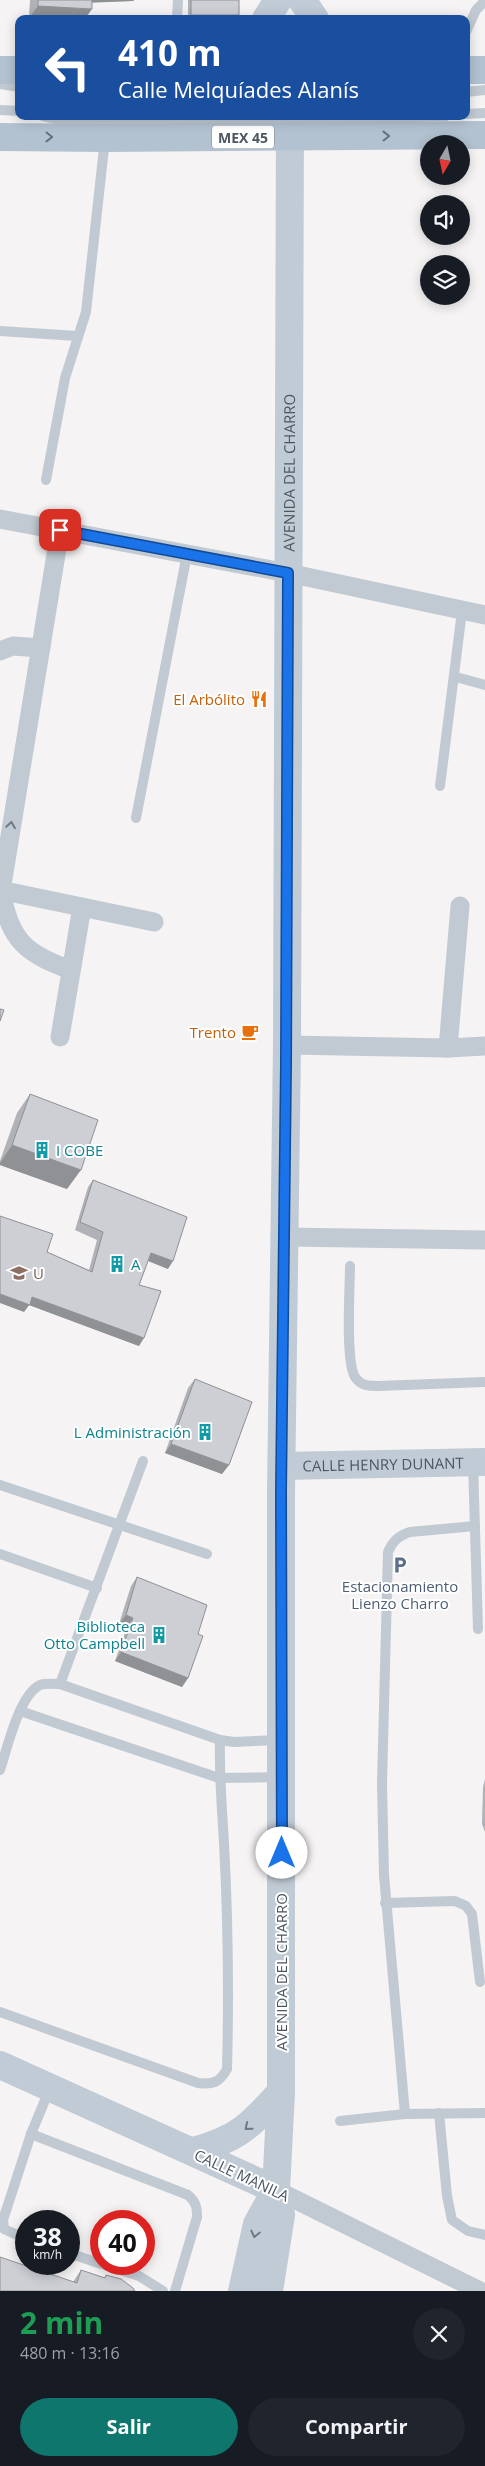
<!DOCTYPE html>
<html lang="es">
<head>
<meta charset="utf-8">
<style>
	body { margin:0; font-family:"Open Sans",sans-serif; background:#20242c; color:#f1f3f6; height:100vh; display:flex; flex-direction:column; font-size:19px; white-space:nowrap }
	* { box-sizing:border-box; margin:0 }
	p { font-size:16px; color:#9ea1a6 }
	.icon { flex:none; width:28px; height:28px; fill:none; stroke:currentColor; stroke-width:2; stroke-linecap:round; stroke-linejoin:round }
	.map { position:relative; height:2291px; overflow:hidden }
	.details { display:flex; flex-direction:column; background:#171b24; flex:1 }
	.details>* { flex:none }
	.guide { position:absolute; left:15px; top:15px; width:455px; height:105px; border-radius:10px; box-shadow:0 2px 12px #0003; background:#1a4fa0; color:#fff; overflow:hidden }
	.needle { width:32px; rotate:189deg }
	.fabs { position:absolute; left:420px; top:135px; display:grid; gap:10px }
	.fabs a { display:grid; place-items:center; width:50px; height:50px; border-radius:50%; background:#171b24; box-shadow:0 2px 12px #0003; font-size:25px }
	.speed { position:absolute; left:15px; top:2210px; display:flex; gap:10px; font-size:25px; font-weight:700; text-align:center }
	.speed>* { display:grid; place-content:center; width:65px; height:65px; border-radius:50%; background:#171b24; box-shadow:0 2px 12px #0003; line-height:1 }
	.speed small { font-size:12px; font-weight:400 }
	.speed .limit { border:8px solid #d22; background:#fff; color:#111 }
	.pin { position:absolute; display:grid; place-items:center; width:42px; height:42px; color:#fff; margin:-21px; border-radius:10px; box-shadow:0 2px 8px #0006 }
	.me { position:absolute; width:55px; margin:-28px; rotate:0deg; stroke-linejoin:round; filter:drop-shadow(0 0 4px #0008) }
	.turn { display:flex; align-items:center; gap:18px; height:105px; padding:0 20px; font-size:22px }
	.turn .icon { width:65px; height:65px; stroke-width:2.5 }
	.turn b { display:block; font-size:35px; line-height:42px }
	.round { display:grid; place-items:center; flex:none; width:52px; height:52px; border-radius:26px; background:#20242c }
	.overview { display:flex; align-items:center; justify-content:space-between; height:85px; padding:0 20px }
	h1 { font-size:30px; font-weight:700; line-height:38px; color:#1e9e55 }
	.action { display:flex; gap:10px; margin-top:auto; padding:10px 20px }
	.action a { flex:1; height:58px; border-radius:30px; background:#0f766e; color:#fff; font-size:20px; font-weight:700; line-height:58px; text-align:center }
	.action a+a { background:#20242c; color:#f1f3f6 }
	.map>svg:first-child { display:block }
</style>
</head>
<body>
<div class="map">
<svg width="485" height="2291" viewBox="0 0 485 2291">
	<rect width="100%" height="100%" fill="#f5f3f3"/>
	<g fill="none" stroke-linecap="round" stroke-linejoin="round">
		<g stroke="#c1cad2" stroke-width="10">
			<polyline points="177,19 178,0"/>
			<polyline points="466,32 476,10 485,1"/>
			<polyline points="0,84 19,87"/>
			<polyline points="466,92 485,90"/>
			<polyline points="0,110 19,111"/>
			<polyline points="466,114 485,113"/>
			<polyline points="43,116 61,120 321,120 446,116"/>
			<polyline points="0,331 77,336"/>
			<polyline points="46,480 65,378 86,312 105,139"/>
			<polyline points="456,677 485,685"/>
			<polyline points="440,786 462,611"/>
			<polyline points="136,818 187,554"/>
			<path d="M 350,1266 C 350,1287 345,1361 355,1377 C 361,1386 369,1386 378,1386 L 485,1382"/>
			<polyline points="473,1463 478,1629"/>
			<polyline points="0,1485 207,1554"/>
			<path d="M 475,1526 L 410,1532 C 398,1536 393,1541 388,1552 L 382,1784 L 384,1875 L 405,2114 L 485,2113"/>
			<polyline points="0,1554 97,1588"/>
			<polyline points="60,1684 143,1461"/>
			<polyline points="20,1711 219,1778 281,1777"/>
			<path d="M 0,1770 C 7,1749 19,1695 40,1685 C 46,1683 55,1684 60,1684 L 220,1740 L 234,1742 L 279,1740"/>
			<polyline points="385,1903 455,1901 466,1906 472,1914 480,1982"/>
			<path d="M 0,2012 L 198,2083 C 213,2085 220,2082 227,2069 C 229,1993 228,1918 224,1843 C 222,1808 219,1774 220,1740"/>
			<path d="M 50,2088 L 31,2134 L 188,2195 C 196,2202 197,2207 197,2217 L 175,2291"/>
			<polyline points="439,2113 447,2196 452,2220 468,2231 485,2235"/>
			<polyline points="340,2121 405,2114"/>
			<polyline points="26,2239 4,2229 3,2220 31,2134"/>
			<polyline points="69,2253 101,2264"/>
			<polyline points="102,2264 139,2276 163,2291"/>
		</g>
		<g stroke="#c1cad2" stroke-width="19">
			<polyline points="0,519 288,573 485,615"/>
			<path d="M 60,530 L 1,891 C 10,941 25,953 71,970"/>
			<polyline points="0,651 13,646 41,648"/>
			<polyline points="0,890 154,922"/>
			<polyline points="60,1037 82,907"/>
			<polyline points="287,1045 448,1048 485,1046"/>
			<polyline points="448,1048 460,906"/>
			<polyline points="284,1237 485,1240"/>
			<polyline points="276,2190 480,2291"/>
		</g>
		<g stroke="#c1cbd6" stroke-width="28">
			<polyline points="302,0 315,19"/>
			<polyline points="266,19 278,0"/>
			<path id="s1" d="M 282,1466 L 485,1462"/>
			<polyline points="0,2065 276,2190"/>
			<path d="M 193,2151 C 238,2139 250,2126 281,2092"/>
			<path id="s2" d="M 242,2291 L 257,2224 L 276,2190 L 281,2092 L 281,1492 L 287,1045 L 290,116"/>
			<polyline points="269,2291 281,2215 276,2190"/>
		</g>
		<g stroke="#b3c2d1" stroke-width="28">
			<polyline points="0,70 19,70"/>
			<polyline points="466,70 485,70"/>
			<polyline points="0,137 105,138 485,135"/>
		</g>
	</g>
	<g fill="#b0b2b7">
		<polygon points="30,0 134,0 133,1 92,2 29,18"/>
		<polygon points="188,0 239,0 237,19 188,19"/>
		<polygon points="30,1094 67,1189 0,1165 0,1161 17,1113"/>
		<polygon points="93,1180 168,1269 148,1261 139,1285 139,1346 29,1305 24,1312 47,1252 89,1270 97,1240 75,1230 88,1187"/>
		<polygon points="195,1379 222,1474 165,1453 188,1388"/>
		<polygon points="137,1577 198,1634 188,1678 182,1687 115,1661 127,1627 119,1624 131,1586"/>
		<polygon points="485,1779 485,1832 482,1824 483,1787"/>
		<polygon points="81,2270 104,2278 106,2275 135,2291 0,2291 73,2282"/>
	</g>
	<g fill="#909195">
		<polygon points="85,0 134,0 133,1 84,3"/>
		<polygon points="38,6 92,9 85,19 29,18"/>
		<polygon points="191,15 239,15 237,19 189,19"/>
		<polygon points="12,1145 81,1170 67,1189 0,1165 0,1163"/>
		<polygon points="151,1253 173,1261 168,1269 146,1260"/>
		<polygon points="0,1294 32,1297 144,1338 139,1346 29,1305 24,1312 0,1303"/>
		<polygon points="171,1444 229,1465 222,1474 165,1453"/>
		<polygon points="126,1615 133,1618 127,1627 119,1624"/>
		<polygon points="121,1652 188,1678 182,1687 115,1661"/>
	</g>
	<g fill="#cdcfd5" stroke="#909195">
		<polygon points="38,0 92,0 92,9 38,6"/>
		<rect x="191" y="0" width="48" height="15"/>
		<polygon points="0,1009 4,1010 0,1021"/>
		<polygon points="30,1094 98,1120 81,1170 12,1145"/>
		<polygon points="93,1180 187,1217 173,1261 151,1253 139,1285 161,1291 144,1338 32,1297 30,1305 0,1294 0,1216 53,1234 47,1252 92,1272 103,1232 80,1222"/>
		<polygon points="195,1379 252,1402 229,1465 171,1444"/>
		<polygon points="137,1577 207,1605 198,1634 203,1636 188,1678 121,1652 133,1618 126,1615"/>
		<polygon points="0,2257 77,2283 81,2270 105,2278 106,2275 121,2279 133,2288 135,2291 0,2291"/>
	</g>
	<defs><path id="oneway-chevron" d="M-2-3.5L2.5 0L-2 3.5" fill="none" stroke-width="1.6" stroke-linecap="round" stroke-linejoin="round" transform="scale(1.25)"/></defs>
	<g stroke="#64717d">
		<use href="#oneway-chevron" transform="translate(386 136) rotate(-1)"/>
		<use href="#oneway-chevron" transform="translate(49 137) rotate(1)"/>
	</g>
	<use stroke="#6e7983" href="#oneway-chevron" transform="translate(11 825) rotate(-81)"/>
	<g stroke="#6e7984">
		<use href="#oneway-chevron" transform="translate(248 2127) rotate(141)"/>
		<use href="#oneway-chevron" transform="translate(255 2234) rotate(103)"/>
	</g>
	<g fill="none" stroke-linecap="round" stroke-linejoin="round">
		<g stroke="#114b97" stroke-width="12">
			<polyline id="route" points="60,530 288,573 286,1064 281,1492 282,1853"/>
		</g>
		<use href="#route" stroke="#1a73e8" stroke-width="9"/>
	</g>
	<defs>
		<g id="restaurant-bare" transform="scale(1.35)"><path d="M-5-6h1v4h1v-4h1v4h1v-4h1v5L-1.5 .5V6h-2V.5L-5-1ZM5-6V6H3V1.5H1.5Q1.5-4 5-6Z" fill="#e8710a" stroke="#fff" stroke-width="2.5" paint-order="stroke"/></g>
		<g id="cafe-bare" transform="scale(1.35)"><path d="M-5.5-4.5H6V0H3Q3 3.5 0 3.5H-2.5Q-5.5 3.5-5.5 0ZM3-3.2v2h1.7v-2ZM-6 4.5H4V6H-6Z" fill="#e8710a" stroke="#fff" stroke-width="2.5" paint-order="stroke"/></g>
		<g id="building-bare" transform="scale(1.35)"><path d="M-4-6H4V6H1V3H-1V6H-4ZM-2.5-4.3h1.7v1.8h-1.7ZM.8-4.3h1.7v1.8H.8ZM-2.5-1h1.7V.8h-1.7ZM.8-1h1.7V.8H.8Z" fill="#0f9aa8" stroke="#fff" stroke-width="2.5" paint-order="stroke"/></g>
		<g id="school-bare" transform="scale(1.35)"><path d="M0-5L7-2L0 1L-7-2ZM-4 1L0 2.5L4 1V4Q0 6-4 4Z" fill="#8d6e63" stroke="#fff" stroke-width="2.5" paint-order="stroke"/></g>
		<g id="parking-bare" transform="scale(1.35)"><path d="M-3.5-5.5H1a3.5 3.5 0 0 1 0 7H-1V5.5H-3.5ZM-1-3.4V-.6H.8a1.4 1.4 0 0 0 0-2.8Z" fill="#5c6f8a" stroke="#fff" stroke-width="2.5" paint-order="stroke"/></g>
	</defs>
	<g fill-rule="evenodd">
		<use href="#restaurant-bare" x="259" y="699"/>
		<use href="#cafe-bare" x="250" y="1032"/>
		<use href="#building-bare" x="42" y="1150"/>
		<use href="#building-bare" x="117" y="1264"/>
		<use href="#school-bare" x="19" y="1273"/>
		<use href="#building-bare" x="205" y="1432"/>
		<use href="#parking-bare" x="400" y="1565"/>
		<use href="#building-bare" x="159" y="1635"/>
	</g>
	<g text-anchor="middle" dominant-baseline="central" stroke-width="4" stroke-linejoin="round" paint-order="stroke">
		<rect fill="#fff" stroke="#808990" stroke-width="1" x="212" y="125.5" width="62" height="23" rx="4"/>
		<g font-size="14" font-weight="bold" fill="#4a5661">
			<text x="243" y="137">MEX 45</text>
		</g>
		<g font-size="15" fill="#4a5661" stroke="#fff">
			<text stroke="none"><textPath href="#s2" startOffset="1825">AVENIDA DEL CHARRO</textPath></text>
			<text stroke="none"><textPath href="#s1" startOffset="101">CALLE HENRY DUNANT</textPath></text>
			<text transform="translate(281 1972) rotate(-90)">AVENIDA DEL CHARRO</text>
			<text transform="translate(242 2175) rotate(25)">CALLE MANILA</text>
		</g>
		<g font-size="15" fill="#c56008" stroke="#fff" text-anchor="end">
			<text x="245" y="699">El Arbólito</text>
			<text x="236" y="1032">Trento</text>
		</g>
		<g font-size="15" fill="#0d838f" stroke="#fff" text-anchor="start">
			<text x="56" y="1150">I COBE</text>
			<text x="131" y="1264">A</text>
			<text x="191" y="1432" text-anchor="end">L Administración</text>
			<text x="145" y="1626" text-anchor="end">Biblioteca<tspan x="145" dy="17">Otto Campbell</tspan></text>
		</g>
		<g font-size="15" fill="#785e54" stroke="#fff" text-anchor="start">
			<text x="33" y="1273">U</text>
		</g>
		<g font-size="15" fill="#4e5e75" stroke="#fff">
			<text x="400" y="1586">Estacionamiento<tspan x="400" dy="17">Lienzo Charro</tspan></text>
		</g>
	</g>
</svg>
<div class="fabs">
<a><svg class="needle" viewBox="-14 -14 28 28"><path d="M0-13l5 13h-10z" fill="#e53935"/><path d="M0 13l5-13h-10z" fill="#9ea1a6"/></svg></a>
<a><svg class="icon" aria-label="sound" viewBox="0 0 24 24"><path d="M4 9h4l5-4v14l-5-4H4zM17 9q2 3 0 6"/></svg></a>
<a><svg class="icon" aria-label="layers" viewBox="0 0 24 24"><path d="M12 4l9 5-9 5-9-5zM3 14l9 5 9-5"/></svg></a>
</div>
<div class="speed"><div>38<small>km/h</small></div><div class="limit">40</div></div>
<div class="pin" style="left:60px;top:530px;background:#d93025"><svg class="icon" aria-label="arrive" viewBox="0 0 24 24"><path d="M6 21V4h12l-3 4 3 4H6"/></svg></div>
<svg class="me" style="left:282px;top:1853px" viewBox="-20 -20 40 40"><circle r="19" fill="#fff"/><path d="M0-13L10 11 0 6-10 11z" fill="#1a73e8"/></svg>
<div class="guide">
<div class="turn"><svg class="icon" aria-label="left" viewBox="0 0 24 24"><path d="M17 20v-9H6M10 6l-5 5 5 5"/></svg><div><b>410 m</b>Calle Melquíades Alanís</div></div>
</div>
</div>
<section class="details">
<div class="overview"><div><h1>2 min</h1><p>480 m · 13:16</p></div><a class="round"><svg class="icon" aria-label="close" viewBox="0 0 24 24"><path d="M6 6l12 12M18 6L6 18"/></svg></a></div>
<div class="action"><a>Salir</a><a>Compartir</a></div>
</section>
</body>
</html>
